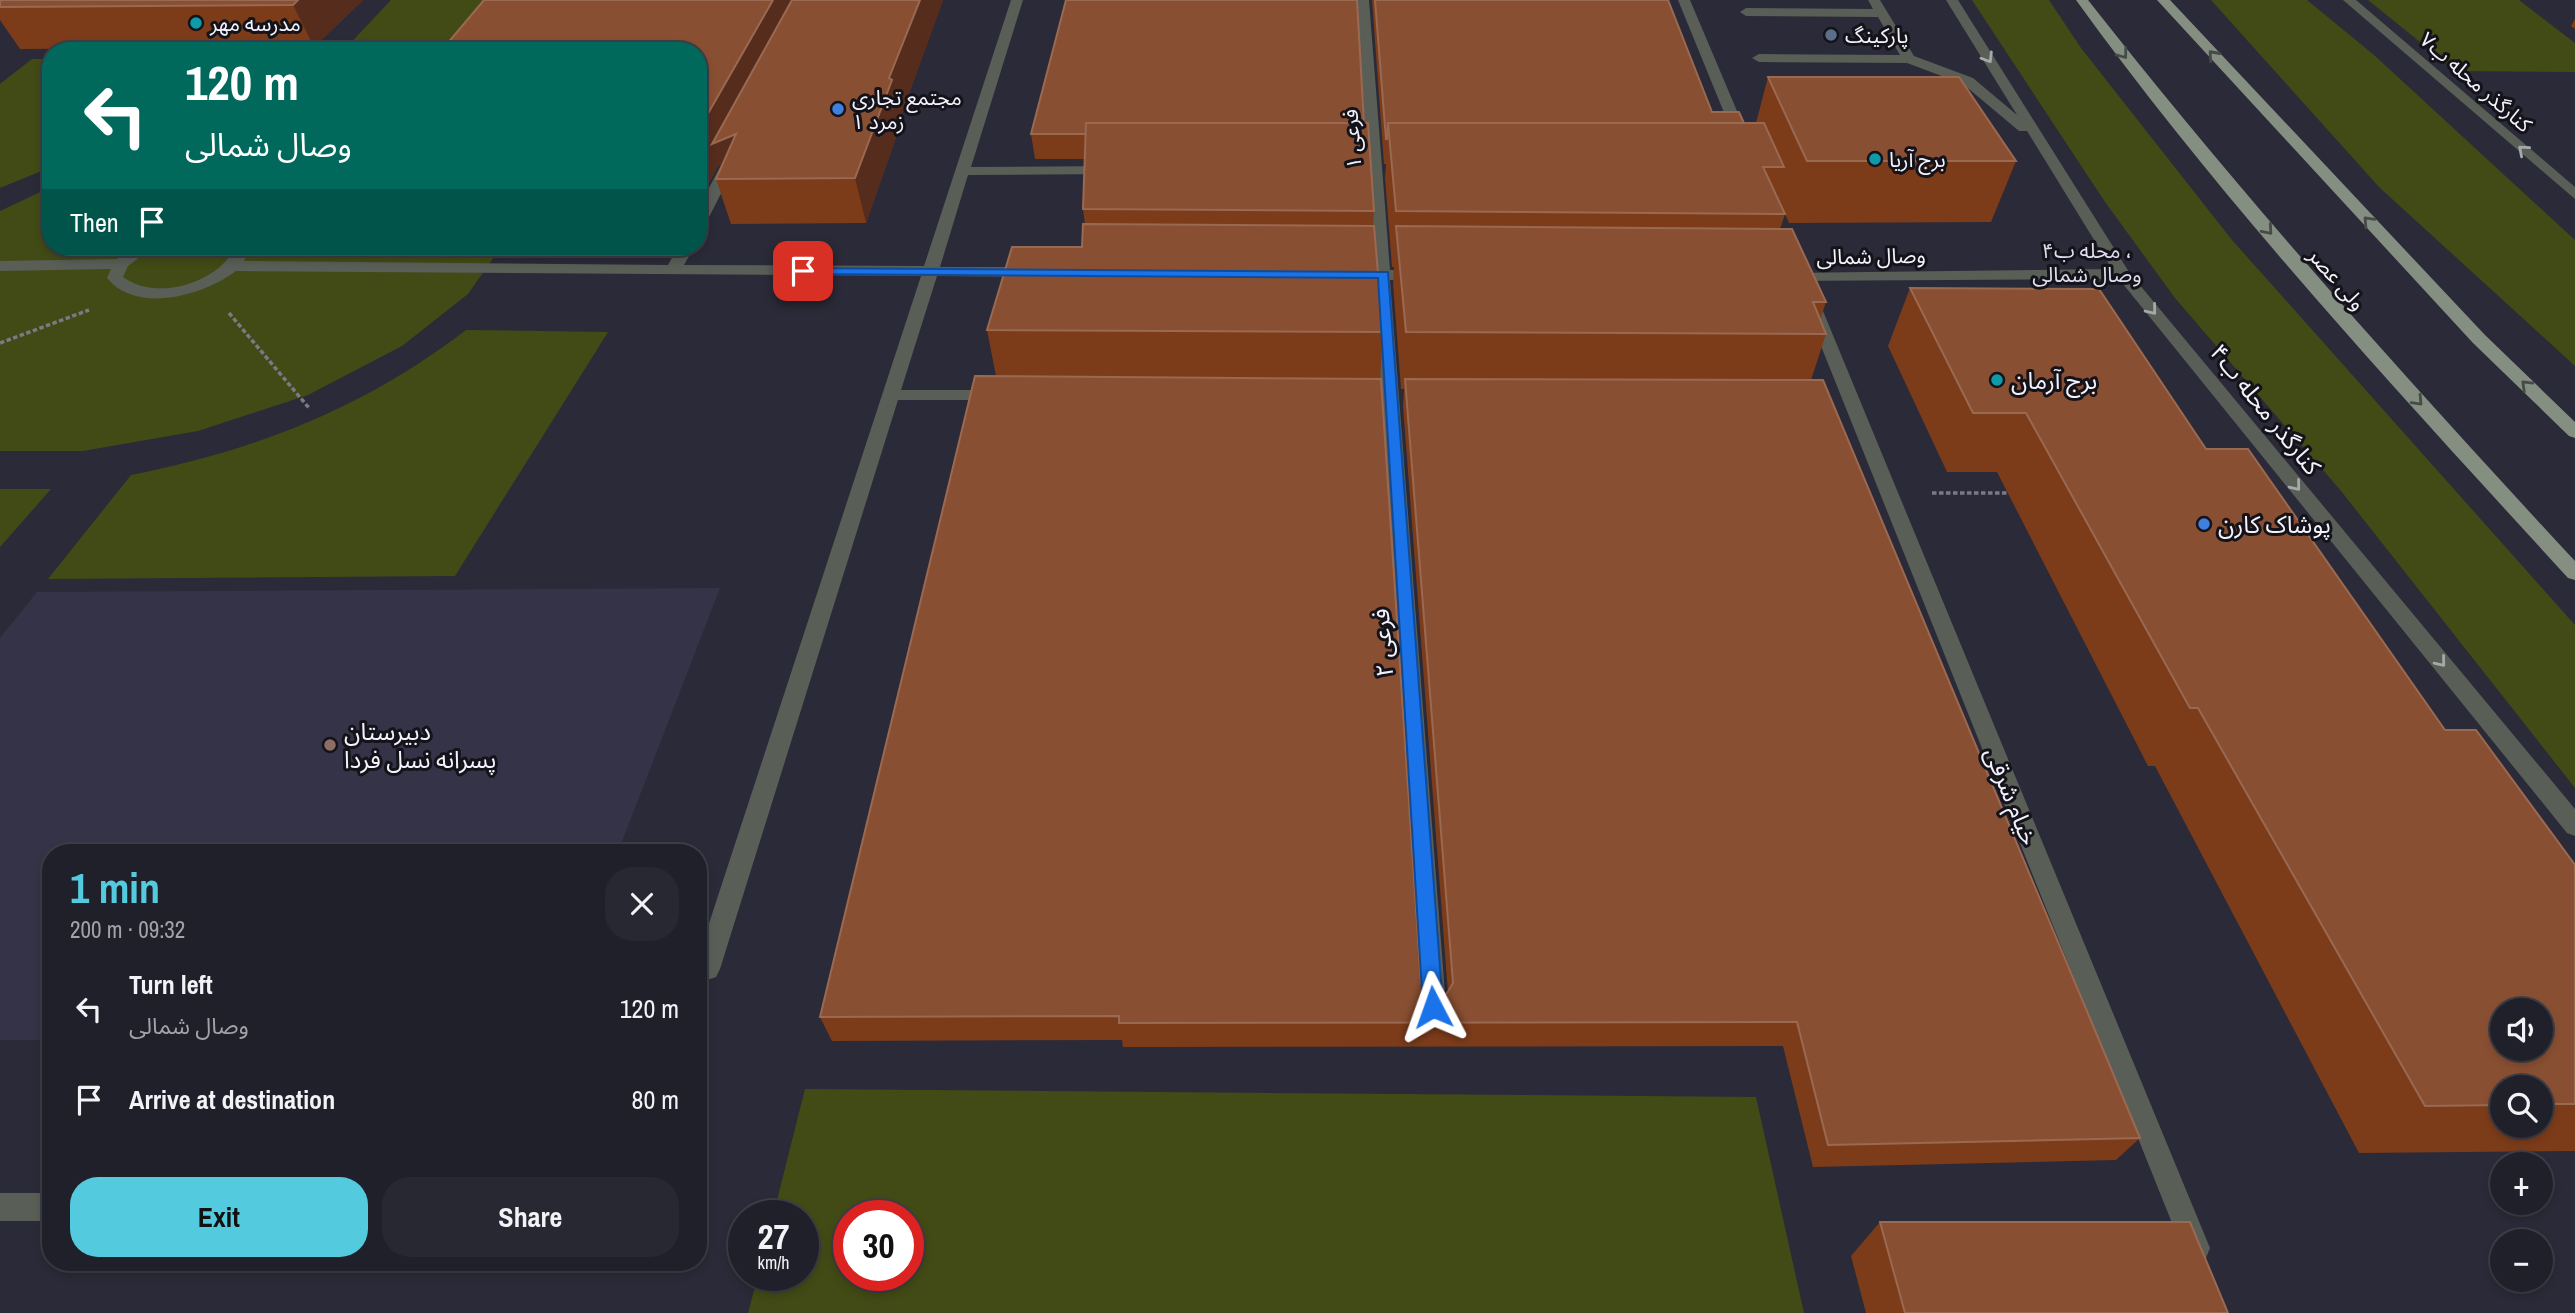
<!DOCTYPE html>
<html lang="en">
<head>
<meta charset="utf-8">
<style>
	body { margin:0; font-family:"Archivo Narrow","Noto Sans Arabic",sans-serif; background:#282832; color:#f1f3f6; height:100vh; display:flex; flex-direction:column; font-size:26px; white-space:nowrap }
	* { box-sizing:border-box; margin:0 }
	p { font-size:23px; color:#a2a3a8 }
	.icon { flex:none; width:38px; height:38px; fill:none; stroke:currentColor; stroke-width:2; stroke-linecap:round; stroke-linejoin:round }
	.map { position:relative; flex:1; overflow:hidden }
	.sheet { position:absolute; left:42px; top:844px; width:665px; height:427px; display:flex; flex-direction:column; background:#20202a; border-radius:28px; box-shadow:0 4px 10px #0003,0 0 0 2px #3d3e47 }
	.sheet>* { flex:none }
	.top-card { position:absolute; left:42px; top:42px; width:665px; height:214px; border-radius:28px; box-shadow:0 4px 10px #0003,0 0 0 2px #3d3e47; background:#00695c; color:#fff; overflow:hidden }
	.tools { position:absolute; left:2490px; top:998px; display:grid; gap:14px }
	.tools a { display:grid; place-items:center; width:63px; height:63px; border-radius:50%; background:#20202a; box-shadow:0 4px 10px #0003,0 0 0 2px #3d3e47; font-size:35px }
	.speed { position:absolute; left:728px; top:1200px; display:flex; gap:14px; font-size:35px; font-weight:700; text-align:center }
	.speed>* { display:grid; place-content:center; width:91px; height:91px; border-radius:50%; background:#20202a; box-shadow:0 4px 10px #0003,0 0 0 2px #3d3e47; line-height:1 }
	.speed small { font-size:18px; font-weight:400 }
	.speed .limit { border:10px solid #d22; background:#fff; color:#111 }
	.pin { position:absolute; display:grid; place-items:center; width:60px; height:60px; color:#fff; margin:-30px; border-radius:14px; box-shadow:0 4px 10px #0006 }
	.me { position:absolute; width:77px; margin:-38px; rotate:356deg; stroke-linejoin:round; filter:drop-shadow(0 0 5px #0008) }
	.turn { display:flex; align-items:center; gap:24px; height:147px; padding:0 28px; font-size:32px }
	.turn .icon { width:91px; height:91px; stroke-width:2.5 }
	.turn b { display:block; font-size:49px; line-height:60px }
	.then { display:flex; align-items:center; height:66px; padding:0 28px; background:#0003; gap:14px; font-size:26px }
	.round { display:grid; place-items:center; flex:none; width:74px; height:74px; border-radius:28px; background:#282832 }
	.overview { display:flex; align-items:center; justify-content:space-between; height:119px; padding:0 28px }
	h1 { font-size:42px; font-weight:800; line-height:52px; color:#54cade }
	.primary-button { display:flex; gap:14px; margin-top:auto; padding:14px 28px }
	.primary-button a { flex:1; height:80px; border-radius:28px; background:#54cade; color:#111; font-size:28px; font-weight:800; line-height:80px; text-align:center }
	.primary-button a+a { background:#282832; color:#f1f3f6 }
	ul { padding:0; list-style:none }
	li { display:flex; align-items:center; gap:21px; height:91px; padding:0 28px }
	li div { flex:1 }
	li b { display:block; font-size:26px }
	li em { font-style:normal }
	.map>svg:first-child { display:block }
</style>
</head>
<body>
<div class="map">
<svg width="2575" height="1313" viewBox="0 0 2575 1313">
	<rect width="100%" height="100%" fill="#2b2a38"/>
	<polygon fill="#353347" points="720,588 618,852 51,852 51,1040 0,1040 0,638 37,592"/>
	<g fill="#424b15" fill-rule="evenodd">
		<polygon points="391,0 490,0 448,51 343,51"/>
		<polygon points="1972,0 2049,0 2081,48 2232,240 2575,625 2575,788 2341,491 2175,298 2105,202"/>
		<polygon points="2211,0 2307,0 2374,55 2575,240 2575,366 2379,187"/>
		<polygon points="2368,0 2519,0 2575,43 2575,72 2456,71"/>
		<polygon points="32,59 51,59 51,167 0,188 0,84"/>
		<polygon points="51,187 51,247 501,247 468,294 402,346 308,395 198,431 83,451 0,451 0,211"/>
		<path d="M 466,330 L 608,332 L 455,576 L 48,579 L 131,475 C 257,450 364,408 466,330 Z"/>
		<polygon points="0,489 51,489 0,547"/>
		<path d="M 805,1089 L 1756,1097 L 1804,1313 L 748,1313 L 758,1276 L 803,1276 L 803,1216 L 773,1216 ZM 908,1216 L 908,1276 L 849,1276 L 849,1216 Z"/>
	</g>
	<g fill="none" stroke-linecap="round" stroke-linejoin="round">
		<g stroke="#7a7986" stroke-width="3.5" stroke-dasharray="4.5 2.5" stroke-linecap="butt">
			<polyline points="229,313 309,408"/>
			<polyline points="0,343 89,310"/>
			<polyline points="1932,493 2014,493"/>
		</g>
		<g fill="#595e57" fill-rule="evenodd">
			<path d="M 1011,0 L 1023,0 L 971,167 L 1112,166 L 1119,170 L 1112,174 L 968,175 L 940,267 L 1032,267 L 1040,272 L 1032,277 L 937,276 L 901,390 L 999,390 L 1008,395 L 999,400 L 898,400 L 720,969 L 716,977 L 707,980 L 698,977 L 698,957 L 921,276 L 236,271 C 204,295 137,315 107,278 L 111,269 L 0,271 L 0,261 L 117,259 L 135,247 L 153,247 L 128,266 L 123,277 C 156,302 219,283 235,247 L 251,247 L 244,261 L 668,265 L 678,247 L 694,247 L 684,265 L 924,266 Z"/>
			<polygon points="1357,0 1369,0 1390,270 1421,270 1429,275 1421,280 1390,280 1446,1007 1442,1015 1433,1019 1424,1015 1420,1007 1374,280 1352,280 1344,275 1352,270 1374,270"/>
			<polygon points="1678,0 1690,0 1748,137 1746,140 1734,137"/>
			<polygon points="1868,0 1880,0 1914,56 1973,78 2017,115 1946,0 1958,0 2129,272 2575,809 2575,836 2567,833 2119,279 1780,281 1780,275 1786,273 2112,269 2027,131 2019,131 1963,84 1907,63 1759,62 1752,58 1759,54 1900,55 1878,17 1746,16 1740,12 1746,8 1873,9"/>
			<polygon points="2343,0 2356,0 2575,187 2575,199"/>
			<polygon points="731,156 738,160 706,223 698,228 698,208 724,160"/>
			<polygon points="1815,306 1823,311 2210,1248 2206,1258 2196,1262 2186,1258 2182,1248 1807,311"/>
			<rect x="0" y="1193" width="51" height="28"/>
		</g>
		<g fill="#858f81" fill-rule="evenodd">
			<path d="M 2076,0 L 2088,0 C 2241,195 2406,379 2575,561 L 2575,580 L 2568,578 C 2398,392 2224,205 2076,0 Z"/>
			<polygon points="2157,0 2170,0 2485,335 2575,422 2575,438 2569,436 2473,343"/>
		</g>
	</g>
	<g fill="#7c3c1a" fill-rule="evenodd">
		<polygon points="2,0 363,0 314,47 20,49 0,20 0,1"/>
		<polygon points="484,0 943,0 900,118 901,123 866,223 731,224 716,179 721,169 719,164 699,201"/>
		<polygon points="1372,0 1668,0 1712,112 1744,123 1756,123 1768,77 2016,161 1991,222 1789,223 1776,193 1776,195 1785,214 1780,229 1826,302 1820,320 1826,334 1811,380 2140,1138 2116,1160 1813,1167 1783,1046 1123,1047 1122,1040 832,1041 820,1017 996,376 987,330 1082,247 1085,224 1083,209 1085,159 1035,159 1031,134 1364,123 1374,211 1373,226 1383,332 1380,379 1421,983 1425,992 1436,998 1448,993 1403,406 1404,389 1401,389 1393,283 1394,267 1392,267 1385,178 1386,164 1384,164"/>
		<polygon points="2575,19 2575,29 2571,26"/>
		<path d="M 1910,288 L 2206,449 L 2445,730 L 2575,865 L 2575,1151 L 2359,1153 L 2155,766 L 2148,766 L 1997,472 L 1947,472 L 1888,346 ZM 2502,1087 L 2541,1087 L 2541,1125 L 2502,1125 Z"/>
		<polygon points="1880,1222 2228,1313 1866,1313 1851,1256"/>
	</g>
	<g fill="#562c1c">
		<polygon points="298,0 363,0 314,47 293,5"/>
		<polygon points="773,0 806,0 736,134 724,179 719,164 698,201 698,131"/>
		<polygon points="920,0 943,0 900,118 901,123 866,223 855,178 889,78"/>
	</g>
	<g fill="#894f32" stroke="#9a6952" stroke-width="2" fill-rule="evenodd">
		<polygon points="2,0 298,0 293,5 0,7 0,1"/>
		<polygon points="484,0 773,0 698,131 698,51 441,51"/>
		<polygon points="792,0 920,0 889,78 892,80 855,178 716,179 736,134 712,144"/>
		<polygon points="1066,0 1357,0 1364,123 1086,123 1086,134 1031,134"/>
		<polygon points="1375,0 1668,0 1712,112 1739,112 1744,123 1388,123 1387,139 1386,139"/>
		<polygon points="1768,77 1959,77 2016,161 1807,161"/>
		<polygon points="1086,123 1368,123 1374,211 1083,209"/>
		<polygon points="1388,123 1764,123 1784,167 1763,167 1785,214 1396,211"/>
		<polygon points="1083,224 1374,226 1383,332 987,330 1012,247 1082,247"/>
		<polygon points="1396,226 1792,229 1826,302 1813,302 1826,334 1406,332"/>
		<path d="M 1910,288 L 2099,289 L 2206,449 L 2248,449 L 2445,730 L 2476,730 L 2575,865 L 2575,1104 L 2541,1104 L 2541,1087 L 2502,1087 L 2502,1105 L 2425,1106 L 2198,708 L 2190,708 L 2026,413 L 1973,413 ZM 2502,1010 L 2541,1010 L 2541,1048 L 2502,1048 Z"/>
		<polygon points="975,376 1381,379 1421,983 1425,992 1436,998 1447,993 1453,983 1405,379 1823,380 2140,1138 1828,1145 1797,1022 1119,1023 1119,1016 820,1017"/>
		<polygon points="1880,1222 2190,1222 2228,1313 1905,1313"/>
	</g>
	<defs><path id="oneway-chevron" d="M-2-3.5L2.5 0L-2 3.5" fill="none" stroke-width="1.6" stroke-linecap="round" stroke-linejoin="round" transform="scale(1.75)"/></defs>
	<g stroke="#474b48">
		<use href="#oneway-chevron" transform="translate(2123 54) rotate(53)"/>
		<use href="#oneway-chevron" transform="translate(2213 55) rotate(-132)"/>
		<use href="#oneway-chevron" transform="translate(2368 221) rotate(-133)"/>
		<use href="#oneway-chevron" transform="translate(2268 230) rotate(49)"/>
		<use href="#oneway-chevron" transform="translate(2526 385) rotate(-136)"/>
		<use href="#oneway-chevron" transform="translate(2418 401) rotate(47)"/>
	</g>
	<g stroke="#a6a8aa">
		<use href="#oneway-chevron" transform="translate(1988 58) rotate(58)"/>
		<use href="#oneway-chevron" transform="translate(2523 150) rotate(-139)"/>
		<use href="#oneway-chevron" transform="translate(2152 310) rotate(51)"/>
		<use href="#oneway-chevron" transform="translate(2296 486) rotate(51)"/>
		<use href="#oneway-chevron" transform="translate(2441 662) rotate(51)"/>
	</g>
	<polygon fill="#1a73e8" stroke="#114b97" stroke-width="2" points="798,268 1388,272 1443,1007 1440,1014 1433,1016 1426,1014 1423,1007 1378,278 803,274 797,271"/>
	<g fill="#0f9aa8" stroke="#14131a" stroke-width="2.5">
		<circle cx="196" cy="23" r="7"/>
		<circle cx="1875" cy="159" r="7"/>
		<circle cx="1997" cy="380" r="7"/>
	</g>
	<circle fill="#5c6f8a" stroke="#14131a" stroke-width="2.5" cx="1831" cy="35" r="7"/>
	<g fill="#3f7fe0" stroke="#14131a" stroke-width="2.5">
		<circle cx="838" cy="109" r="7"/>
		<circle cx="2204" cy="524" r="7"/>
	</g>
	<circle fill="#8d6e63" stroke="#14131a" stroke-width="2.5" cx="330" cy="745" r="7"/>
	<g text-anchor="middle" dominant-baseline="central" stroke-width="6" stroke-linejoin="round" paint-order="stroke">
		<g font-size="21" fill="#f4f3fd" stroke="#14131a" text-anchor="start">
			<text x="210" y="23">مدرسه مهر</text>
			<text x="1845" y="35">پارکینگ</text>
			<text x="852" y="97">مجتمع تجاری<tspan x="852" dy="24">زمرد ۱</tspan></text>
			<text x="1889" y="159">برج آریا</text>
		</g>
		<g font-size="21" fill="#f4f3fd" stroke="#14131a">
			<text transform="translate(2476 82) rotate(41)">کنارگذر محله ب۷</text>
			<text transform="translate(1352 139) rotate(-94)">فرعی ۱</text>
			<text transform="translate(1871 256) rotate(-1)">وصال شمالی</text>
			<text transform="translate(2337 279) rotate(49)">ولی عصر</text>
		</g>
		<g font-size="21" fill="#deddf0" stroke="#14131a">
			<text x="2087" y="250">محله ب۴ ،<tspan x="2087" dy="24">وصال شمالی</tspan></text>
		</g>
		<g font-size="24" fill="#f4f3fd" stroke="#14131a" text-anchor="start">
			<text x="2011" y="380">برج آرمان</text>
			<text x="2218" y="524">پوشاک کارن</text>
			<text x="344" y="731">دبیرستان<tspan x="344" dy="28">پسرانه نسل فردا</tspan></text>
		</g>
		<g font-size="24" fill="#f4f3fd" stroke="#14131a">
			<text transform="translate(2266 409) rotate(51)">کنارگذر محله ب۴</text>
			<text transform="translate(1382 643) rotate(-94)">فرعی ۲</text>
			<text transform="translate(2012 796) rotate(68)">خیام شرقی</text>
		</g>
	</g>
</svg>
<div class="tools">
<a><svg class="icon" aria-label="sound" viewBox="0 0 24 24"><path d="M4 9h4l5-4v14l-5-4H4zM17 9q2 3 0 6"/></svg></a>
<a><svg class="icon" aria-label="search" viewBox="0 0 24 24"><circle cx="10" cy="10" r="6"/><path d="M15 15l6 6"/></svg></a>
<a>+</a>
<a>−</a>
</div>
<div class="speed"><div>27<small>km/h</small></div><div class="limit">30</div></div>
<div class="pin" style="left:803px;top:271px;background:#d93025"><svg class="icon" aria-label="arrive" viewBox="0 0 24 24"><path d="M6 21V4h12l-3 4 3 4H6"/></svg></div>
<svg class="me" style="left:1433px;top:1007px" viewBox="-20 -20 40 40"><path d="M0-17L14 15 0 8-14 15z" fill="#1a73e8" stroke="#fff" stroke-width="4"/></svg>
<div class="top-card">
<div class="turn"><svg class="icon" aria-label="left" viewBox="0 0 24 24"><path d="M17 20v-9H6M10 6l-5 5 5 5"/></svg><div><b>120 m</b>وصال شمالی</div></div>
<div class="then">Then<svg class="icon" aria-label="arrive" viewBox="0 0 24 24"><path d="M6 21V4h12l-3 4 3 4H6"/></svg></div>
</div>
<section class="sheet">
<div class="overview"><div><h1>1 min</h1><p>200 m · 09:32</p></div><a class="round"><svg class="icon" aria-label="close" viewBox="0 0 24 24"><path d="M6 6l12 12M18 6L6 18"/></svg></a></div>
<ul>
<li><svg class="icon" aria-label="left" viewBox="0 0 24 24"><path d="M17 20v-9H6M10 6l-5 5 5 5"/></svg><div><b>Turn left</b><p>وصال شمالی</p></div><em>120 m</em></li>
<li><svg class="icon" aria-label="arrive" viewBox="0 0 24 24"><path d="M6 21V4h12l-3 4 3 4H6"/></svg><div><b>Arrive at destination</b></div><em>80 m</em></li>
</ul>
<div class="primary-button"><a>Exit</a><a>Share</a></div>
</section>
</div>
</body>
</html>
